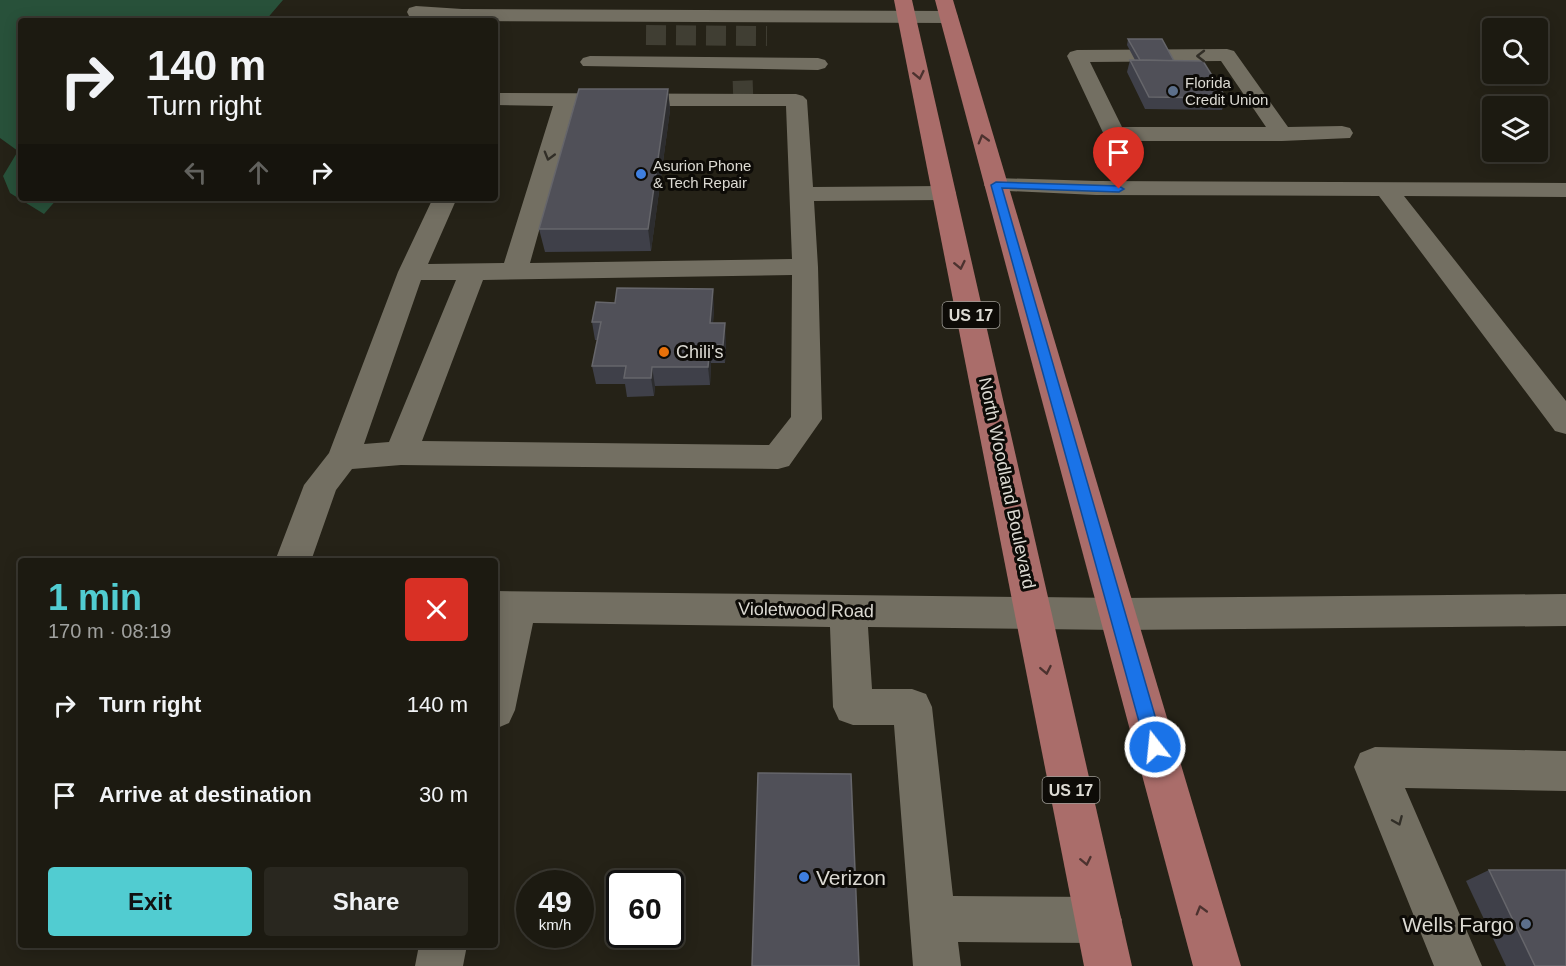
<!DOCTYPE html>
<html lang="en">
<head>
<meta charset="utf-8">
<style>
	body { margin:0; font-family:Arial,sans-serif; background:#29271f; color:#f1f3f6; height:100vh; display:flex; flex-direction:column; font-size:22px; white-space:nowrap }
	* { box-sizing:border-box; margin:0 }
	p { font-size:20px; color:#a0a19f }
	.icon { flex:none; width:33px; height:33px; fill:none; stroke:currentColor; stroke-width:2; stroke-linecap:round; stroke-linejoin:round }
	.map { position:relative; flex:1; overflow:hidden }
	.side { position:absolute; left:18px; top:558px; width:480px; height:390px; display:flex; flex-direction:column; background:#1c1a11; border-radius:6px; box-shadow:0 3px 15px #0003,0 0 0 2px #3a3831 }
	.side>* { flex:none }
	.banner { position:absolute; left:18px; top:18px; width:480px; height:183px; border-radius:6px; box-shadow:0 3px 15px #0003,0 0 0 2px #3a3831; background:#1c1a11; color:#f1f3f6; overflow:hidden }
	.tools { position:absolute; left:1482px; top:18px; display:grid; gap:12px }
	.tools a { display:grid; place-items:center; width:66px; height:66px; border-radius:6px; background:#1c1a11; box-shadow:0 3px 15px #0003,0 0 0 2px #3a3831; font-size:30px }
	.speed { position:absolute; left:516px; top:870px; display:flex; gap:12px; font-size:30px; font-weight:700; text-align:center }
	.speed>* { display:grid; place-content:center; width:78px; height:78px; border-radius:50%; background:#1c1a11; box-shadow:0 3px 15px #0003,0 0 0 2px #3a3831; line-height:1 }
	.speed small { font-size:15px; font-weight:400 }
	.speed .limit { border:3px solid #111; border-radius:9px; background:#fff; color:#111 }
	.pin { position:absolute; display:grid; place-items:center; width:51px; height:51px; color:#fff; margin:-62px -26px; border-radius:50% 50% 50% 0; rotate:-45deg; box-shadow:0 0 6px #0007 }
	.pin .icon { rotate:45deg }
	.me { position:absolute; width:66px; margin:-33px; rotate:344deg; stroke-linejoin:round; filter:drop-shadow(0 0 4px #0008) }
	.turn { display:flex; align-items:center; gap:21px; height:126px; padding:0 30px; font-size:27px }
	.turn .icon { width:78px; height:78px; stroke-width:2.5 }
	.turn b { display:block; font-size:42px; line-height:51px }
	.lanes { display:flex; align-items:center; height:57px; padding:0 30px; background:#0003; justify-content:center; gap:30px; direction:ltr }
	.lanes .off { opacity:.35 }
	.round { display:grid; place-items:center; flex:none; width:63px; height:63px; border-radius:6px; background:#29271f }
	.headline { display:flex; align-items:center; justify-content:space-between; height:102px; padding:0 30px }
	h1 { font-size:36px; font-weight:800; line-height:45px; color:#51ccd1 }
	.cta { display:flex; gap:12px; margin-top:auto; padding:12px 30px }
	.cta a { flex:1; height:69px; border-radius:6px; background:#51ccd1; color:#111; font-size:24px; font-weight:800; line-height:69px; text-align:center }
	.cta a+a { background:#29271f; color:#f1f3f6 }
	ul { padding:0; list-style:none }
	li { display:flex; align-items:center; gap:18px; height:90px; padding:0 30px }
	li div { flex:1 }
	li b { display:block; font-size:22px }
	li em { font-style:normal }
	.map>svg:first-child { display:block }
</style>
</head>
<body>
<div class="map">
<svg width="1566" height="966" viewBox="0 0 1566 966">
	<rect width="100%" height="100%" fill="#252217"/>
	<polygon fill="#28513a" points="0,0 283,0 265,21 21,21 21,198 58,198 44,214 10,193 3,176 18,151 0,138"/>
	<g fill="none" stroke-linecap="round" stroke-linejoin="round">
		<g stroke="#403e33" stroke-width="20" stroke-dasharray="20 10" stroke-linecap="butt">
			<polyline points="646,35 767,36"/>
			<polyline points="733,91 762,90"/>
		</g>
		<g fill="#736f62" fill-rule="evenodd">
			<polygon points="416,6 462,9 949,11 956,13 958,17 956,21 949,23 462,21 409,16 407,12 409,8"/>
			<path d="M 1227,49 L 1234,51 L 1288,127 L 1342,126 L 1350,128 L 1353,133 L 1350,138 L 1282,141 L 1114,141 L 1106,139 L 1067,56 L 1070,52 L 1077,50 ZM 1221,61 L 1266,127 L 1122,127 L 1090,62 Z"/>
			<polygon points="590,56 818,58 825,60 828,64 825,68 818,70 583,66 580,62 583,58"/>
			<path d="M 495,93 L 796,94 L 803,96 L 807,100 L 813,187 L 944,186 L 953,188 L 956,193 L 953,198 L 944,200 L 814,201 L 818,267 L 822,419 L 789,466 L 778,469 L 401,465 L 352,469 L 336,490 L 311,561 L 275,561 L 304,485 L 329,453 L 398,272 L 433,198 L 457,198 L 428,264 L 504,263 L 553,106 L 495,105 ZM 574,106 L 786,106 L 792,259 L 530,263 ZM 792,275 L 791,417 L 769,445 L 422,441 L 483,280 ZM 421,280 L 456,280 L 389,442 L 364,444 Z"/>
			<polygon points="996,178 1096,181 1566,183 1566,197 1404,196 1566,401 1566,434 1555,431 1379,196 1096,195 988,190 984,185 988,180"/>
			<polygon points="495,591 1118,598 1566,594 1566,626 1118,630 868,627 872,689 912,689 926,694 932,707 953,896 1099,897 1115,904 1122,920 1115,936 1099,943 958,942 961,966 913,966 894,725 853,725 839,720 833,707 830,627 533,623 515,710 509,723 495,729"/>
			<polygon points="1375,747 1566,751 1566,791 1405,788 1482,966 1434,966 1354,767 1360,753"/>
			<polygon points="419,945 467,945 463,966 415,966"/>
		</g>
		<g fill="#aa6d6a" fill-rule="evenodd">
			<polygon points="894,0 912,0 1132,966 1084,966"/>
			<polygon points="935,0 953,0 1241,966 1193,966"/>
		</g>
	</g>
	<g fill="#3f4049">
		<polygon points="1128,39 1174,61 1226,98 1222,110 1145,109 1127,72 1130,60 1135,60 1127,45"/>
		<polygon points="668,89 670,110 651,251 545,252 539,229"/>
		<polygon points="714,307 713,323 726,342 725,363 711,363 710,385 655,386 654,396 627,397 625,384 596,384 592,366 598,340 595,340 592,322"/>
		<polygon points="1489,870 1566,966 1506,966 1466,881"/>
	</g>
	<g fill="#2d2d2f">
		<polygon points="668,89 670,110 651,251 648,229"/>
		<polygon points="713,289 714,307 712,341 710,323"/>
		<polygon points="725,323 726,342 725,363 723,345"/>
		<polygon points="710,345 711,363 710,385 708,367"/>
		<polygon points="652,367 655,386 654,396 651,378"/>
	</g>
	<g fill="#505058" stroke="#66666b" stroke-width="1.5">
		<polygon points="1128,39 1162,39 1174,61 1140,60"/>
		<polygon points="1130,60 1203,61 1226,98 1149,97"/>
		<polygon points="579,89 668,89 648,229 539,229"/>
		<polygon points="617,288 713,289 710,323 725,323 723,345 710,345 708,367 652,367 651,378 624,378 626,366 592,366 601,322 592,322 596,302 615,303"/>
		<polygon points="758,773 851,774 859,966 752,966"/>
		<polygon points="1489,870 1566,870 1566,966 1535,966"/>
	</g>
	<defs><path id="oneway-chevron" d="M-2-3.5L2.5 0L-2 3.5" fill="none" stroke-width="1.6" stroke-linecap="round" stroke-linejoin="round" transform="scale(1.5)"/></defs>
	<g stroke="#312e27">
		<use href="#oneway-chevron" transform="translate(1201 56) rotate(180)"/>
		<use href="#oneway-chevron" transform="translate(549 156) rotate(106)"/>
		<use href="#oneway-chevron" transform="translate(1398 821) rotate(67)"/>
	</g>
	<g stroke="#4c322f">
		<use href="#oneway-chevron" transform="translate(919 75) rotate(78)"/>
		<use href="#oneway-chevron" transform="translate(983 139) rotate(-106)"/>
		<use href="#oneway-chevron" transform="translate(960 265) rotate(78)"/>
		<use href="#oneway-chevron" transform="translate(1046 670) rotate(79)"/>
		<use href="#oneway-chevron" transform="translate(1086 861) rotate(78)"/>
		<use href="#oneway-chevron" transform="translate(1201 910) rotate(-106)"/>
	</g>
	<polygon fill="#1a73e8" stroke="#114b97" stroke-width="1.5" points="996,182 1119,186 1124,189 1119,192 1002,188 1164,747 1161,752 1155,755 1149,752 1146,747 991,185"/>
	<g fill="#5c6f8a" stroke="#0d0b07" stroke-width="2">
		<circle cx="1173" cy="91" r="6"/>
		<circle cx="1526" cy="924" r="6"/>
	</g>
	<g fill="#3f7fe0" stroke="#0d0b07" stroke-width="2">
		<circle cx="641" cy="174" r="6"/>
		<circle cx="804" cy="877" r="6"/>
	</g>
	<circle fill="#e8710a" stroke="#0d0b07" stroke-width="2" cx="664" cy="352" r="6"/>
	<g text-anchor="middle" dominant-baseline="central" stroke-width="6" stroke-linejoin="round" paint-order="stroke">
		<g font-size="15" fill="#dcdad3" stroke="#0d0b07" text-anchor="start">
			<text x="1185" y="82">Florida<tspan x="1185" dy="17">Credit Union</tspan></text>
			<text x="653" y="165">Asurion Phone<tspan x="653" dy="17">&amp; Tech Repair</tspan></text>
		</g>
		<g fill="#0d0b07" stroke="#9e9c96" stroke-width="1.5">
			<rect x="942.5" y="302" width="57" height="26" rx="4.5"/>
			<rect x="1042.5" y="777" width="57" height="26" rx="4.5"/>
		</g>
		<g font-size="16" font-weight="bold" fill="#dcdad3">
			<text x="971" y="315">US 17</text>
			<text x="1071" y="790">US 17</text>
		</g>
		<g font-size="18" fill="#dcdad3" stroke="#0d0b07" text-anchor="start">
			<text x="676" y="352">Chili's</text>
		</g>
		<g font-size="18" fill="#dcdad3" stroke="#0d0b07">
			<text transform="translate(1007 483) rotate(78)">North Woodland Boulevard</text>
			<text transform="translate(806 610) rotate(1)">Violetwood Road</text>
		</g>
		<g font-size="21" fill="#dcdad3" stroke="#0d0b07" text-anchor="start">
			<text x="816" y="877">Verizon</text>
			<text x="1514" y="924" text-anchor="end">Wells Fargo</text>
		</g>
	</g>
</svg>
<div class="tools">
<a><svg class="icon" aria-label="search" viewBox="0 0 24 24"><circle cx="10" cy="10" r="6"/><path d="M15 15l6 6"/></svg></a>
<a><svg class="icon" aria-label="layers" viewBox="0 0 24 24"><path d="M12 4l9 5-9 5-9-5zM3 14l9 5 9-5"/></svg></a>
</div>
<div class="speed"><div>49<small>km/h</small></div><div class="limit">60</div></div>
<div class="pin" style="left:1119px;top:189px;background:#d93025"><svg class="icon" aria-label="arrive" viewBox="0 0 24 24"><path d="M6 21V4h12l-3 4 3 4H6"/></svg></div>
<svg class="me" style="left:1155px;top:747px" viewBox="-20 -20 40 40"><circle r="17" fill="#1a73e8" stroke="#fff" stroke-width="3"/><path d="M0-11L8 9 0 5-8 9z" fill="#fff"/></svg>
<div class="banner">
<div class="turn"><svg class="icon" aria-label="right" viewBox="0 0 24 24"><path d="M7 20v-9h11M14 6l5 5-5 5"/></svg><div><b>140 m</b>Turn right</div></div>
<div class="lanes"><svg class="icon off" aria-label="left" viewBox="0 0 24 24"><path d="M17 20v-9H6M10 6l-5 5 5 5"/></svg><svg class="icon off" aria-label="ahead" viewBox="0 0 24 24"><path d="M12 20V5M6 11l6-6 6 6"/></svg><svg class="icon" aria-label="right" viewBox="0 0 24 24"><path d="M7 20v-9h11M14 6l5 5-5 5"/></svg></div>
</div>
<section class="side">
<div class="headline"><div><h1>1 min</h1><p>170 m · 08:19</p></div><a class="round" style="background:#d93025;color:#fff"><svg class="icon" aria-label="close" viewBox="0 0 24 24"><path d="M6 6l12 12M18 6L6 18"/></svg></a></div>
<ul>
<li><svg class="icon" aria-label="right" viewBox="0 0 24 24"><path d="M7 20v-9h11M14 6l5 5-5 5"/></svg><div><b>Turn right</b></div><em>140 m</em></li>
<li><svg class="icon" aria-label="arrive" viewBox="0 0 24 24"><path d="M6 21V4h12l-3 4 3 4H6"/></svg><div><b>Arrive at destination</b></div><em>30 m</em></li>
</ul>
<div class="cta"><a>Exit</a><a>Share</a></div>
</section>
</div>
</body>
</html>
